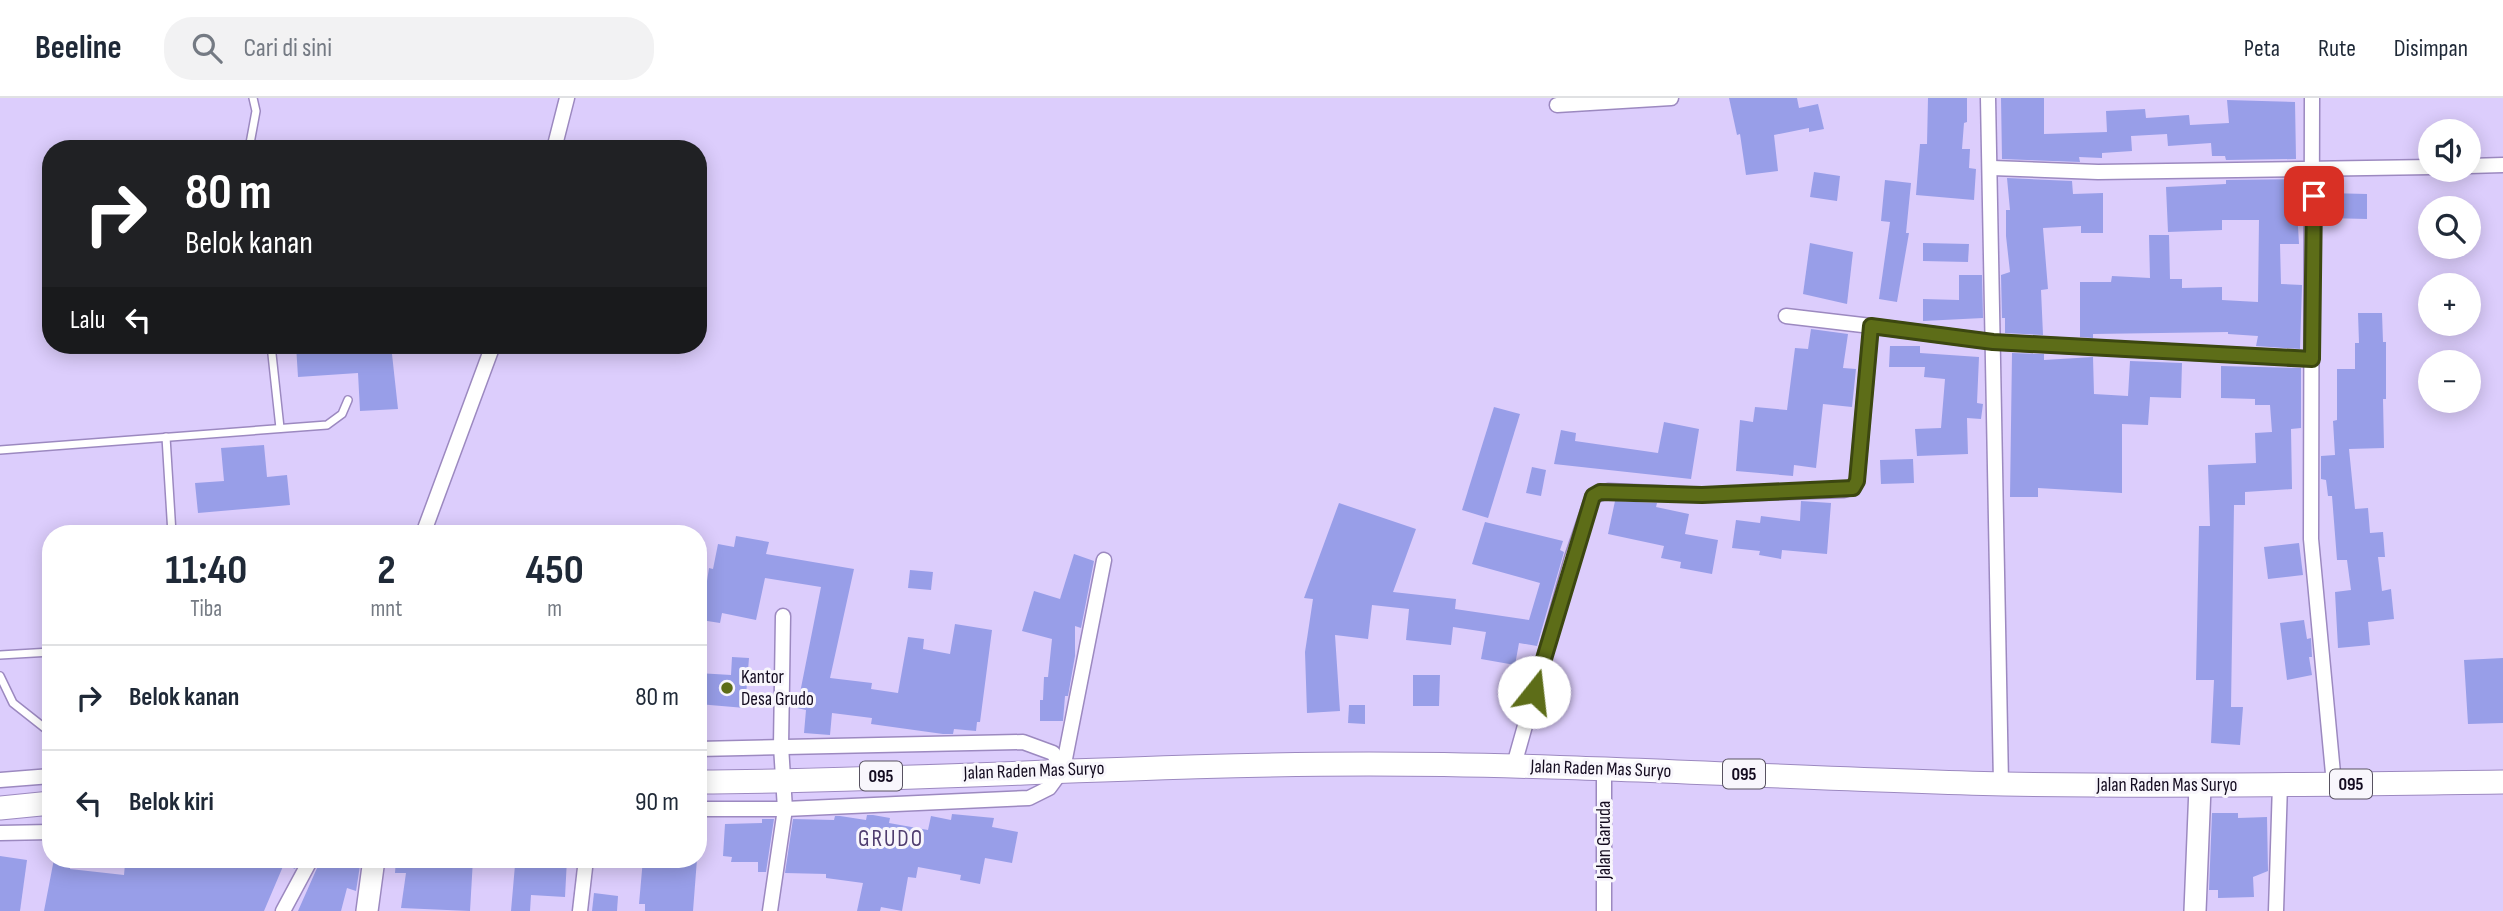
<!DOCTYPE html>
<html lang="id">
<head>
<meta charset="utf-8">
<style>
	body { margin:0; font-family:"Sofia Sans Condensed",sans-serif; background:#f2f2f3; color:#1f2937; height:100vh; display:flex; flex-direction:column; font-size:26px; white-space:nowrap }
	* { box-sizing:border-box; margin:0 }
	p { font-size:23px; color:#747a83 }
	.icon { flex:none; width:38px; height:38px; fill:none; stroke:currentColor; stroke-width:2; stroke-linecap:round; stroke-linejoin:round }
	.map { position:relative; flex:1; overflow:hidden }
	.panel { position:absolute; left:42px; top:427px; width:665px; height:343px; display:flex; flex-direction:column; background:#fff; border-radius:28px; box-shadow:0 4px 18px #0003 }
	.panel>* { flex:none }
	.guide { position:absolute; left:42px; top:42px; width:665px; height:214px; border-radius:28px; box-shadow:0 4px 18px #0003; background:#202124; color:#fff; overflow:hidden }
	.tools { position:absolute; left:2418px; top:21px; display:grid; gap:14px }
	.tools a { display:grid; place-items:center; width:63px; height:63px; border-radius:50%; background:#fff; box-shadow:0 4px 18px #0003; font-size:35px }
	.pin { position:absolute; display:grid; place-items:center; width:60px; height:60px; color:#fff; margin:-30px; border-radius:14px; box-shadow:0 4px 10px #0006 }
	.me { position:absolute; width:77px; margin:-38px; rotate:16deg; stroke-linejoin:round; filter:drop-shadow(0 0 5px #0008) }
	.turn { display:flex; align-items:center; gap:24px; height:147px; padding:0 28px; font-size:32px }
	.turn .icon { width:91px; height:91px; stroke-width:2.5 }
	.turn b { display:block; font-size:49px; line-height:60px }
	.then { display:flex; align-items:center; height:66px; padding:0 28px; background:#0003; gap:14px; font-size:26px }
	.eta { display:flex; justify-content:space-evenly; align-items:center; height:119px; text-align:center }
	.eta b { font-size:42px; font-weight:700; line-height:49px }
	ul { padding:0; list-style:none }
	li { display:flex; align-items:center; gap:21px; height:105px; padding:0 28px; border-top:2px solid #e0e1e3 }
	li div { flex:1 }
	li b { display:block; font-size:26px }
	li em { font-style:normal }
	header { display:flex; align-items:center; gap:42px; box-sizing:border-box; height:98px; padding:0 35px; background:#fff; border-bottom:2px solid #e0e1e3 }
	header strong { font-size:33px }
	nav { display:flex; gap:38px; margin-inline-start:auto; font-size:24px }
	.search { width:490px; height:63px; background:#f2f2f3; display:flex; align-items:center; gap:18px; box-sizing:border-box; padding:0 24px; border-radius:28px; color:#747a83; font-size:26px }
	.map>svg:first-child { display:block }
</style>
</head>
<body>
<header>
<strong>Beeline</strong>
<div class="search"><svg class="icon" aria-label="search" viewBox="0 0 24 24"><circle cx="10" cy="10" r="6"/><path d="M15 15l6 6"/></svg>Cari di sini</div>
<nav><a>Peta</a><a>Rute</a><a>Disimpan</a></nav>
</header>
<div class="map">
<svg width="2503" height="813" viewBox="0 0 2503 813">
	<rect width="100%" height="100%" fill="#dccdfc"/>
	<g fill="#989ee8">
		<polygon points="1729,0 1797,0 1799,10 1818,6 1824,31 1809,34 1809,30 1774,37 1778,73 1746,77 1740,36 1737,37"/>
		<polygon points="1928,0 1967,0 1967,24 1964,25 1962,51 1970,51 1969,70 1976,71 1974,102 1916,97 1920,46 1927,46"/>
		<polygon points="2001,0 2044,0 2044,36 2107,34 2106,13 2145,11 2146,20 2189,17 2190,27 2229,25 2227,2 2295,4 2296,61 2226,62 2225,58 2212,58 2211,45 2168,48 2167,36 2131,38 2132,53 2102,55 2102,60 2079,59 2080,64 2002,61"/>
		<polygon points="1814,74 1840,78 1837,103 1810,99"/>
		<polygon points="2007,80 2072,83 2073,96 2103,95 2103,135 2081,135 2081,128 2043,130 2048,191 2041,192 2043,237 2005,235 2005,220 2002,220 2001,177 2010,174 2006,138 2006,112 2010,112"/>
		<polygon points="2299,81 2299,93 2296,93 2299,146 2280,146 2281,186 2302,187 2300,251 2256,248 2258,238 2228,236 2228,234 2093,236 2093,240 2080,239 2080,184 2111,184 2112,178 2150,180 2149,137 2169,137 2170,181 2182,181 2182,190 2222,189 2222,202 2258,204 2259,122 2222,122 2222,132 2168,134 2166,89 2226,86 2226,82"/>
		<polygon points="1885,82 1911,85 1906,135 1909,135 1897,204 1879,201 1890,124 1881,123"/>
		<polygon points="2327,95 2367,96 2367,121 2327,120"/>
		<polygon points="1810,145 1853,154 1847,206 1803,196"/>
		<polygon points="1923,145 1969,146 1968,164 1923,163"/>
		<polygon points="1959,177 1982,177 1983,220 1923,223 1923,201 1959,202"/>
		<polygon points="2358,215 2382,215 2383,244 2386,244 2386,301 2383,301 2384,350 2349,351 2355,411 2368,410 2370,435 2383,434 2385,459 2378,459 2382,493 2391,491 2394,521 2368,524 2370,547 2338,550 2335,494 2351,492 2347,462 2337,462 2332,398 2328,398 2326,382 2321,381 2321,358 2335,357 2333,323 2337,322 2337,271 2355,271 2355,245 2359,245"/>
		<polygon points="1811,231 1848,236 1843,270 1856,271 1852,309 1823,306 1816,370 1794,367 1793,378 1736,373 1740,322 1753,324 1755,309 1787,312 1795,250 1808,251"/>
		<polygon points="296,247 391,247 398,311 360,313 358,275 298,279"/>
		<polygon points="1890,248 1920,248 1920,255 1979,259 1977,305 1983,306 1981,321 1967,320 1968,356 1917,358 1915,331 1941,330 1945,281 1924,279 1925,269 1889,269"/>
		<polygon points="2012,255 2044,256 2044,262 2093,259 2094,296 2128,298 2130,263 2182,265 2181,300 2150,299 2148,327 2122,326 2122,395 2038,390 2038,399 2010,399"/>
		<polygon points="2221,268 2301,270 2301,330 2291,331 2292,391 2245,394 2245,407 2234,407 2231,609 2243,609 2240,647 2211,645 2214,582 2196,582 2199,428 2210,428 2208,367 2256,365 2255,335 2272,334 2270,307 2255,307 2255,301 2221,300"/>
		<polygon points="1494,309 1520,316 1488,420 1462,412"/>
		<polygon points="1664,324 1699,331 1691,381 1554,366 1561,332 1576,335 1575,343 1658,355"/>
		<polygon points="264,347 267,379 287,377 290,407 198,415 195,385 224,383 221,350"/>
		<polygon points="1913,361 1914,385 1881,386 1880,362"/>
		<polygon points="1532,369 1546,372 1541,398 1526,395"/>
		<polygon points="1615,403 1657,405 1656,409 1689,416 1685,436 1718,442 1712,476 1680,470 1681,464 1661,460 1664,448 1608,436"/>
		<polygon points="1801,403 1831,405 1827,456 1782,452 1781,461 1759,457 1760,453 1732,450 1736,422 1760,425 1761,418 1800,423"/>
		<polygon points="1339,405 1416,431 1393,494 1456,501 1455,511 1529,522 1540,485 1472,466 1485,424 1563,443 1560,452 1564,454 1537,548 1519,545 1515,567 1481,561 1486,534 1453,529 1451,547 1406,542 1409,511 1372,507 1368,541 1335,537 1340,613 1307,615 1305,554 1313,501 1304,500"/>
		<polygon points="736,438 769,444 766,456 854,471 830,580 872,585 871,591 898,595 908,539 924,541 923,551 950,556 955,526 992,532 980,624 977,624 976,633 954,631 953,636 943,636 871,626 872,620 832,615 830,637 804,635 806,612 797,610 821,489 765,480 756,522 722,515 720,525 701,522 709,470 713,471 718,446 734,449"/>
		<polygon points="2299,445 2303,477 2268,481 2264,449"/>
		<polygon points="1074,456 1094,463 1081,530 1075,528 1075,558 1068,598 1065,598 1063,623 1040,623 1040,602 1043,602 1044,579 1048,579 1052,541 1022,533 1034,493 1060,501"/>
		<polygon points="910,472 933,474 931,492 908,490"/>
		<polygon points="2304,522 2307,541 2311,540 2312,559 2309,559 2312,577 2287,582 2280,525"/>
		<polygon points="732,559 749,560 745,610 698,606 698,575 731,577"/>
		<polygon points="2503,560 2503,625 2468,626 2464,562"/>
		<polygon points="1413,577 1440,577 1439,608 1413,608"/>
		<polygon points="1349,607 1365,607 1365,626 1348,625"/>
		<polygon points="2212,715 2238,715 2238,720 2267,719 2268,773 2253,779 2254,799 2218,800 2218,792 2209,792"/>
		<polygon points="952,716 994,720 992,729 1018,734 1012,765 985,760 980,786 960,782 961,777 918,769 916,780 908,779 902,813 881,809 880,813 857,813 863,785 826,780 826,776 785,775 793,721 834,722 835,718 840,718 866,722 867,717 873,717 890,720 889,725 928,732 931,718 951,722"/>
		<polygon points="762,721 774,721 766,774 758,774 758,764 731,764 732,759 723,758 725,726 762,725"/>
		<polygon points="0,758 27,762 20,813 0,813"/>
		<polygon points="54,761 72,761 70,771 124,777 125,766 138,768 139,761 179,767 180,761 300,761 295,771 284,766 264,813 44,813"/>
		<polygon points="321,761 361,761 356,793 347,790 341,813 298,813"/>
		<polygon points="396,761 473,761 470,813 401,810 406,775 395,775"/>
		<polygon points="541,761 567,761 565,799 531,797 530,813 511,813 515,767 541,769"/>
		<polygon points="643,761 697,761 693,813 645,813 645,806 639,806"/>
		<polygon points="594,795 618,798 617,813 592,813"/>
	</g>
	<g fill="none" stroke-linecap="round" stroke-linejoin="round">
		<g stroke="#9c89c0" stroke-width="10">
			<g id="lane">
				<polyline points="249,51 256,13 253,0"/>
				<polyline points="271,247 280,330"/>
				<polyline points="166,339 172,436"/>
				<polyline points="0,352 327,327 342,316 348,302"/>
				<polyline points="0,557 51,554"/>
				<polyline points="0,578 13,605 51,635"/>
			</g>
		</g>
		<g stroke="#9c89c0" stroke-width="17">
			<g id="street">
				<polyline points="1988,0 2001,686"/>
				<polyline points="2312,0 2311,441 2334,686"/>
				<polyline points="1557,7 1671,0"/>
				<polyline points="554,51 567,0"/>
				<polyline points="2469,68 2503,67"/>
				<polyline points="1992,70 2098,74 2431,69"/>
				<polyline points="1786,218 1871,228"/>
				<polyline points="423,436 493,247"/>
				<polyline points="698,651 1023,644 1053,655 1063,671"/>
				<polyline points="1514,667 1572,460 1593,398 1608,393 1701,397 1844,392 1853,389 1857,383 1871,228 1993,244 2312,261"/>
				<polyline points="0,682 51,678"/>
				<polyline points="698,711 785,711 1029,700 1049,690 1063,671 1104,462"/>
				<polyline points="0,735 51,734"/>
				<polyline points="283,813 311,761"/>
				<polyline points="580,813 586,761"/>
				<polyline points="770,813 785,711 781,648 783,518"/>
				<polyline points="1604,813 1604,671"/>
				<polyline points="2276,813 2280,686"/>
			</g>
		</g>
		<g stroke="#9c89c0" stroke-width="24">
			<g id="secondary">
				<polyline points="367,813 374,761"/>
				<polyline points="2195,813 2200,689"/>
			</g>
		</g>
		<g stroke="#9c89c0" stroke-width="25">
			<g id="primary">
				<path d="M 698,684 C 922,683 1146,666 1369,666 C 1581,666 1792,681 2004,686 C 2170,689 2337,686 2503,684"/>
				<polyline points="0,710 51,705"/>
			</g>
		</g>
		<use href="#lane" stroke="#fff" stroke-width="7"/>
		<use href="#street" stroke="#fff" stroke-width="14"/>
		<use href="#secondary" stroke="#fff" stroke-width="21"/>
		<use href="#primary" stroke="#fff" stroke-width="23"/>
	</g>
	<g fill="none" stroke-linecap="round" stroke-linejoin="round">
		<g stroke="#3c4710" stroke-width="18">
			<polyline id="route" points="1534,594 1593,398 1600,394 1702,397 1853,390 1857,383 1871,228 1993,244 2312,261 2314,98"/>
		</g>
		<use href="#route" stroke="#5d6d18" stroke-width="12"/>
	</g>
	<circle fill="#5d6d18" stroke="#f8f6fc" stroke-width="2.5" cx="727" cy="590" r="7"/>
	<g text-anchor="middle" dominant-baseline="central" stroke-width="6" stroke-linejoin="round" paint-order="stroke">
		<g fill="#f8f6fc" stroke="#585261" stroke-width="2">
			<rect x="1723" y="661.5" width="42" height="29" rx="5"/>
			<rect x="860" y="663.5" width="42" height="29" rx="5"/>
			<rect x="2330" y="671.5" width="42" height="29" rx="5"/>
		</g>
		<g font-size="18" font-weight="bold" fill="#130b1f">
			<text x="1744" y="676">095</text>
			<text x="881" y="678">095</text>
			<text x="2351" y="686">095</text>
		</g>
		<g font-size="19" fill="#130b1f" stroke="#f8f6fc" text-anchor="start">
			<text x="741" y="579">Kantor<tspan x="741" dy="22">Desa Grudo</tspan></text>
		</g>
		<g font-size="19" fill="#130b1f" stroke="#f8f6fc">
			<text transform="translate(1601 671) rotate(2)">Jalan Raden Mas Suryo</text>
			<text transform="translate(1034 673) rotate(-2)">Jalan Raden Mas Suryo</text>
			<text x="2167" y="687">Jalan Raden Mas Suryo</text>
			<text transform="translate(1604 742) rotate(-90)">Jalan Garuda</text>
		</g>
		<g font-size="23" letter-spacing="2" fill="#4f3d6f" stroke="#f8f6fc">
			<text x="891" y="741">GRUDO</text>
		</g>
	</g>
</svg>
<div class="tools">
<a><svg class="icon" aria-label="sound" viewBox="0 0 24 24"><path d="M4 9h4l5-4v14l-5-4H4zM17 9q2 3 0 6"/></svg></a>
<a><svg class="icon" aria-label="search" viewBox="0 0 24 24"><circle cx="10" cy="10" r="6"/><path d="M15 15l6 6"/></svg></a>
<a>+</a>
<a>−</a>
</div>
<div class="pin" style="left:2314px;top:98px;background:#d93025"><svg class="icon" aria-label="arrive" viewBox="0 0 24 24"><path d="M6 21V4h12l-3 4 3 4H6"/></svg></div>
<svg class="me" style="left:1534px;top:594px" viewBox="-20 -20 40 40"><circle r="19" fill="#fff"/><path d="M0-13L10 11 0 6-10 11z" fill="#5d6d18"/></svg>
<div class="guide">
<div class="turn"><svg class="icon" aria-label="right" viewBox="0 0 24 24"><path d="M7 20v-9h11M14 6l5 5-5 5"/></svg><div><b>80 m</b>Belok kanan</div></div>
<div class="then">Lalu<svg class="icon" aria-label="left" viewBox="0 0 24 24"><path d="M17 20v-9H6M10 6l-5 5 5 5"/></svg></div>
</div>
<section class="panel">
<div class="eta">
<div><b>11:40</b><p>Tiba</p></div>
<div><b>2</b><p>mnt</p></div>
<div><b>450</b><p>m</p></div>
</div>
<ul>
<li><svg class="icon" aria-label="right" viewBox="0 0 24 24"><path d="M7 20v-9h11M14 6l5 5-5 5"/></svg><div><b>Belok kanan</b></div><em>80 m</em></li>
<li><svg class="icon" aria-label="left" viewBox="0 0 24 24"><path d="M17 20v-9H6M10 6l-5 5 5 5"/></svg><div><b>Belok kiri</b></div><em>90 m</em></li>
</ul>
</section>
</div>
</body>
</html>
